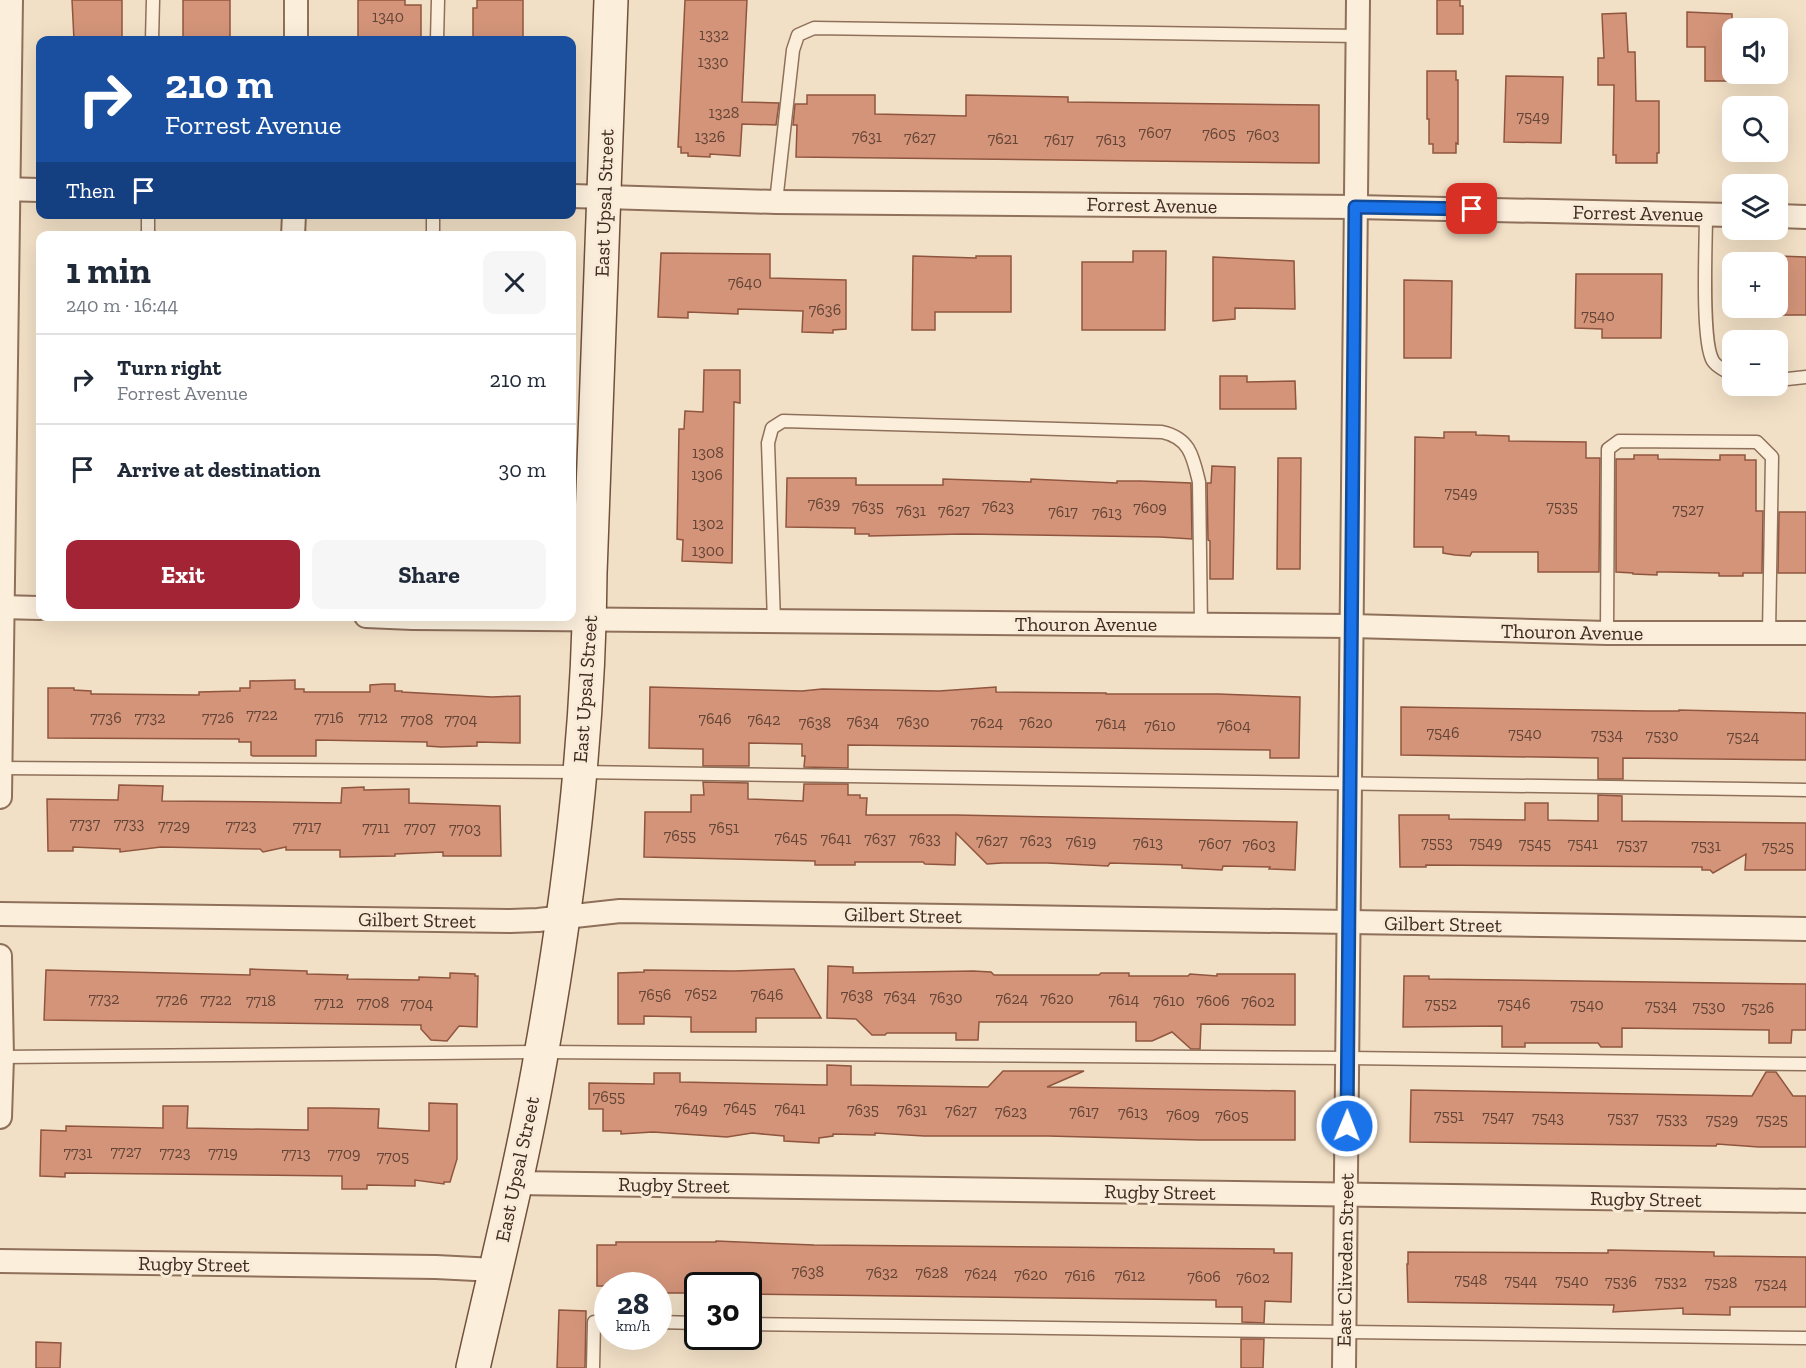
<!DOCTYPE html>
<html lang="en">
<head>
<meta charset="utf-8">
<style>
	body { margin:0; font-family:"Zilla Slab",serif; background:#f6f6f7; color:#1f2937; height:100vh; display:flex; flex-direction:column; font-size:22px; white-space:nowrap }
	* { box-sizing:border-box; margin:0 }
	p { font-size:20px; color:#747a83 }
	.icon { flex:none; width:33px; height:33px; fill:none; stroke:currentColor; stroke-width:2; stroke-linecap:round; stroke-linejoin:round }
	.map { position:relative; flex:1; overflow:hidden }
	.sheet { position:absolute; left:36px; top:231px; width:540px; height:390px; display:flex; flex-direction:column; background:#fff; border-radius:12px; box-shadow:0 6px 24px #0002 }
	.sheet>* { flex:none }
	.guide { position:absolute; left:36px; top:36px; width:540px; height:183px; border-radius:12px; box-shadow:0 6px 24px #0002; background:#1a4fa0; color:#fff; overflow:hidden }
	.controls { position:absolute; left:1722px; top:18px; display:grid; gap:12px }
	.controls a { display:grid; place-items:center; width:66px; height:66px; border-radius:12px; background:#fff; box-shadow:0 6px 24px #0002; font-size:30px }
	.speed { position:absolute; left:594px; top:1272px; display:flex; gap:12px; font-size:30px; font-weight:700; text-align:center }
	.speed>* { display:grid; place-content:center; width:78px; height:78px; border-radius:50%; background:#fff; box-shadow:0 6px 24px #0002; line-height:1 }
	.speed small { font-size:15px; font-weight:400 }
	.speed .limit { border:3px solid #111; border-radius:9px; background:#fff; color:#111 }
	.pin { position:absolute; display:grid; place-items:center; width:51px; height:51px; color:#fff; margin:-26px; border-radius:12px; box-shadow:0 3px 9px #0006 }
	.me { position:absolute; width:66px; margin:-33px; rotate:1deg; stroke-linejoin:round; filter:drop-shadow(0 0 4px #0008) }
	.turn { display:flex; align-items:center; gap:21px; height:126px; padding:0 30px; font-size:27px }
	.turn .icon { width:78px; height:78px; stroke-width:2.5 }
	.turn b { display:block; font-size:42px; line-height:51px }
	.then { display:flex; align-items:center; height:57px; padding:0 30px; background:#0003; gap:12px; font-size:22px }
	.round { display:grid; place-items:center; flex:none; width:63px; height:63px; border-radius:12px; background:#f6f6f7 }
	.headline { display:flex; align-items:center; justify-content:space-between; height:102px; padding:0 30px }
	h1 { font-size:36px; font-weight:800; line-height:45px }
	.action { display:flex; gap:12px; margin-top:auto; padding:12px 30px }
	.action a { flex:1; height:69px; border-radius:12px; background:#a32535; color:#fff; font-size:24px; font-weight:800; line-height:69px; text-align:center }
	.action a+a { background:#f6f6f7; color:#1f2937 }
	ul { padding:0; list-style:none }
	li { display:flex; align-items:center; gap:18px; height:90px; padding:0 30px; border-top:2px solid #e0e1e3 }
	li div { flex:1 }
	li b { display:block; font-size:22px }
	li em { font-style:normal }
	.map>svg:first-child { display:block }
</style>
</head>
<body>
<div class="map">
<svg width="1806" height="1368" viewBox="0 0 1806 1368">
	<rect width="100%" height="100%" fill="#f2e0c6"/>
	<g fill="#d39479" stroke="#90553e" stroke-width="1.5">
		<polygon points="72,0 122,0 122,40 74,40"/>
		<rect x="183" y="0" width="47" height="40"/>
		<polygon points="358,0 405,0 405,5 421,5 421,40 358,40"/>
		<polygon points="477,0 523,0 523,40 473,40 473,8 477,8"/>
		<polygon points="685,0 747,0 742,102 779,103 776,125 742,124 740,156 710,154 710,157 688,156 688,153 681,153 681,147 678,147"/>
		<polygon points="1437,0 1460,0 1460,6 1463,6 1463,34 1437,34"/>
		<polygon points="1687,12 1732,14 1732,81 1705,81 1705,47 1687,47"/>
		<polygon points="1626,13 1628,52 1635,52 1636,101 1659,101 1659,153 1657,153 1657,163 1616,163 1616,155 1613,155 1614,85 1598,85 1598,58 1604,58 1602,14"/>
		<polygon points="1427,71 1456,71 1456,80 1458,80 1458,144 1456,143 1456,153 1433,153 1433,144 1429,144 1429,119 1427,119"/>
		<polygon points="1506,76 1563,77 1561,143 1504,142"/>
		<polygon points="807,95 875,95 875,114 966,116 966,95 1068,97 1068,102 1319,105 1319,163 796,157 797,125 793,125 795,104 807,104"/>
		<polygon points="1133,251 1166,251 1165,330 1082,330 1082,262 1133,262"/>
		<polygon points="661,253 770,254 770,278 846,280 846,329 833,330 833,333 802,332 803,311 738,309 738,314 688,312 688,318 658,317"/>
		<polygon points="913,256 976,258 976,256 1011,256 1011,312 935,312 935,330 912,330"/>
		<polygon points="1778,256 1806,257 1806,315 1778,315"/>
		<polygon points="1213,257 1294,261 1295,309 1235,308 1235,319 1213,321"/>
		<polygon points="1576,274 1662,274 1661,338 1602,338 1602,329 1575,328"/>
		<polygon points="1404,280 1452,281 1451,358 1404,358"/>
		<polygon points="704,370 740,370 740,403 734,402 732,563 682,561 683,540 677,539 679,429 684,429 685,411 703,412"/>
		<polygon points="1220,376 1247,376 1247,382 1295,381 1296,409 1220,409"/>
		<polygon points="1444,432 1476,432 1476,435 1509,436 1509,441 1586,442 1586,458 1600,458 1599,572 1538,572 1538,552 1472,552 1470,556 1455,555 1443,553 1443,547 1414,547 1415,437 1444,438"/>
		<polygon points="1634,455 1658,455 1658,459 1720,460 1720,455 1745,455 1745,460 1756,460 1756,511 1763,511 1762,573 1743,573 1743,576 1719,576 1719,573 1668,572 1657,572 1657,575 1633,574 1633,573 1616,572 1616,459 1634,459"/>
		<polygon points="1278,458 1301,458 1300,569 1277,569"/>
		<polygon points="1212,466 1235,467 1233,579 1210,579 1210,541 1208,540 1207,483 1211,483"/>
		<polygon points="787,478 856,478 856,485 943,485 943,479 1031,482 1031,479 1117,483 1117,481 1140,481 1191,483 1192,539 1160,537 964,534 869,536 869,534 855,534 855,528 786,527"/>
		<polygon points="1779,512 1806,512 1806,573 1778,573"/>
		<polygon points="295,680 295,689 304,689 304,692 370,692 370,685 384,684 395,684 395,691 402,691 402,692 492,697 520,696 520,743 477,742 477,746 441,747 427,746 427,742 316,740 316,756 253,756 251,755 251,742 239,742 239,739 48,738 48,688 74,688 74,690 91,691 91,694 95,694 199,695 199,692 240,691 240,688 250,688 250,681"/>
		<polygon points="650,687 802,691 822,689 939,691 996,687 996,692 1106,693 1106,694 1218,694 1300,697 1299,758 1270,758 1270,750 848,745 848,768 804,767 805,756 802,756 802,744 749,743 749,766 703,766 703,749 649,748"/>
		<polygon points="1401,707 1648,711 1679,711 1679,710 1806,713 1806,760 1623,758 1623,779 1598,779 1598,758 1401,755"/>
		<polygon points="703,782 748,783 748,799 803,801 804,784 848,784 848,795 860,795 860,798 867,798 866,815 956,815 1297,822 1295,870 1269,869 1270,867 1223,866 1222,870 1182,868 1182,865 1110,863 1108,866 1047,863 1002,863 987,864 956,833 955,865 925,864 923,862 855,862 855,865 815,865 815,861 644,857 645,812 691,812 691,795 704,795"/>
		<polygon points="119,785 163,786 162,801 273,802 341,803 342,788 364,787 364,790 409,789 409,803 500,806 501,856 443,856 443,852 395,854 395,856 340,857 340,850 286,850 286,847 263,852 260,849 161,847 120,852 120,849 73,847 73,851 48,851 47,799 118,800"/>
		<polygon points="1598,795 1622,796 1622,821 1806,823 1806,870 1745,870 1746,854 1713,873 1710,870 1702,870 1702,867 1426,865 1426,867 1400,867 1399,815 1449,815 1449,819 1525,820 1525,803 1548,803 1548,820 1598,821"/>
		<polygon points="828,966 853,967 853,973 973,971 991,972 994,975 1099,975 1101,973 1129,973 1129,976 1188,976 1190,974 1217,976 1217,974 1295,974 1295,1025 1201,1024 1200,1049 1191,1049 1172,1032 1152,1041 1136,1041 1136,1022 979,1022 978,1040 956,1040 956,1033 887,1033 885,1035 872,1035 856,1019 827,1018"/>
		<polygon points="250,969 307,971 307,974 348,975 347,979 419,980 419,977 450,978 450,973 475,974 475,976 478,976 477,1027 459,1026 447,1041 431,1040 421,1029 421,1025 44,1020 46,970 250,975"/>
		<polygon points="794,969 821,1018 756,1018 756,1032 691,1032 691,1017 644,1016 644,1024 618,1024 618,973 644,972 644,970 734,971"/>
		<polygon points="1404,976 1429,976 1429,979 1806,984 1806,1030 1792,1030 1791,1043 1769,1043 1769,1030 1622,1028 1622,1047 1601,1047 1598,1043 1525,1043 1525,1047 1502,1047 1502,1026 1403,1027"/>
		<polygon points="827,1065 851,1066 851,1085 988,1087 1003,1071 1084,1071 1047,1087 1295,1091 1295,1140 1200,1140 1048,1136 924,1136 875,1133 875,1135 833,1134 833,1136 819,1138 819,1143 784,1141 784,1136 752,1133 727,1137 653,1132 621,1134 621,1131 603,1131 603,1109 589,1109 589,1083 654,1084 654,1073 680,1073 680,1082 827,1085"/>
		<polygon points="1766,1072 1776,1072 1793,1096 1806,1096 1806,1147 1759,1147 1717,1144 1716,1146 1410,1142 1411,1090 1752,1096"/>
		<polygon points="429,1103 457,1104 457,1159 450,1182 444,1182 444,1184 415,1180 415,1186 367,1185 367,1189 342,1189 342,1176 65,1173 65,1177 40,1176 41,1130 66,1131 66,1126 163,1128 163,1106 188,1106 187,1128 308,1130 308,1108 331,1108 379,1109 378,1128 429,1131"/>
		<polygon points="716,1241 814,1245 1274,1249 1274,1253 1292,1253 1291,1302 1265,1301 1264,1323 1242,1322 1242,1307 1216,1307 1216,1300 748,1294 748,1286 698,1286 698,1293 658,1293 658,1286 597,1286 597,1245 616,1245 616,1242 716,1242"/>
		<polygon points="1608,1250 1714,1252 1714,1256 1806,1257 1806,1307 1730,1307 1730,1315 1683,1314 1683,1308 1613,1312 1614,1305 1408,1302 1407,1264 1408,1264 1408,1252 1608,1253"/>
		<polygon points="559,1310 586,1311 585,1368 557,1368"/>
		<polygon points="1241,1339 1264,1339 1263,1368 1241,1368"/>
		<polygon points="36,1342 61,1343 60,1368 36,1368"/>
	</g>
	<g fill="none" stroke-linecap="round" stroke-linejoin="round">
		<g stroke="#8f705a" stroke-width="15">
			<g id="lane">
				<polyline points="152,40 153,0"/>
				<polyline points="437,40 438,0"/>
				<polyline points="776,202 793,50 798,35 814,28 1358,36"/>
				<polyline points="148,214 148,236"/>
				<path d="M 1706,215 C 1706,242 1701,342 1713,361 C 1716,366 1727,372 1732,373"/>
				<polyline points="433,236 433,214"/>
				<polyline points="1778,380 1806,377"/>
				<path d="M 774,622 L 768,443 L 772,428 L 783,421 L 1162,432 C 1190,438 1193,457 1199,482 L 1201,625"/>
				<polyline points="1607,633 1608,449 1619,441 1757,442 1772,457 1769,633"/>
				<polyline points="0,768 579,772 1806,790"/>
				<polyline points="0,1057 542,1052 1348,1058 1806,1064"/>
				<polyline points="658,1322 698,1323"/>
				<polyline points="748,1324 1806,1338"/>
				<polyline points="593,1368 594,1322 608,1322"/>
			</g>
		</g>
		<g stroke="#8f705a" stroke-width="26">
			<g id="street">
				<polyline points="296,40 296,0"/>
				<polyline points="0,189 40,190"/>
				<polyline points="572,196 776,202 1355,207 1732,215"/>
				<polyline points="1778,216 1806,217"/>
				<polyline points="293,236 294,214"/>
				<polyline points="0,607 40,608"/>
				<polyline points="366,616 413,618 1352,626 1607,633 1806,633"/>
				<polyline points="0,797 11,0"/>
				<polyline points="0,914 510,921 538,920 620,911 1806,929"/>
				<polyline points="0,956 2,1057 0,1117"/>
				<polyline points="514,1183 1806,1201"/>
				<polyline points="0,1261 436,1267 495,1270"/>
				<polyline points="1344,1368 1358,0"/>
			</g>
		</g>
		<g stroke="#71513d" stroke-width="36">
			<path id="secondary" d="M 473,1368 C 497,1262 524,1156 542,1049 C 570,892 589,733 590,573 L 611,0"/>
		</g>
		<use href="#lane" stroke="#fbeedb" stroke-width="12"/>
		<use href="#street" stroke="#fbeedb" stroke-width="22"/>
		<use href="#secondary" stroke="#fbeedb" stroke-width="33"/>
	</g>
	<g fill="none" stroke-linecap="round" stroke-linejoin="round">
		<g stroke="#114b97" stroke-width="15">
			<polyline id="route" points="1347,1126 1355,207 1472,209"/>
		</g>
		<use href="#route" stroke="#1a73e8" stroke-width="10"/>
	</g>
	<g text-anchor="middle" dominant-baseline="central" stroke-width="6" stroke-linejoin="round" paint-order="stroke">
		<g font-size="16" fill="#634436">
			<text x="388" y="16">1340</text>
			<text x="714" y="34">1332</text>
			<text x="713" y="61">1330</text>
			<text x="724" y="112">1328</text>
			<text x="1533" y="116">7549</text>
			<text x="1155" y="132">7607</text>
			<text x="1219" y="133">7605</text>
			<text x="1263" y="134">7603</text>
			<text x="710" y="136">1326</text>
			<text x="867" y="136">7631</text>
			<text x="920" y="137">7627</text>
			<text x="1003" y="138">7621</text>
			<text x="1059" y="139">7617</text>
			<text x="1111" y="139">7613</text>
			<text x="745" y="282">7640</text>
			<text x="825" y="309">7636</text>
			<text x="1598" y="315">7540</text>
			<text x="708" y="452">1308</text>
			<text x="707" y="474">1306</text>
			<text x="1461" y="492">7549</text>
			<text x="824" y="503">7639</text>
			<text x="868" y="506">7635</text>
			<text x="998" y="506">7623</text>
			<text x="1562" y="506">7535</text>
			<text x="1150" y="507">7609</text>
			<text x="1688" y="509">7527</text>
			<text x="911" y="510">7631</text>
			<text x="954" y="510">7627</text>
			<text x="1063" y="511">7617</text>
			<text x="1107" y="512">7613</text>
			<text x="708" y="523">1302</text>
			<text x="708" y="550">1300</text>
			<text x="262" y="714">7722</text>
			<text x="106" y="717">7736</text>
			<text x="150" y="717">7732</text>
			<text x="218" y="717">7726</text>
			<text x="329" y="717">7716</text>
			<text x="373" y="717">7712</text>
			<text x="715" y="718">7646</text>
			<text x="417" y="719">7708</text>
			<text x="461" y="719">7704</text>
			<text x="764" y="719">7642</text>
			<text x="863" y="721">7634</text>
			<text x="913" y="721">7630</text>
			<text x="815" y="722">7638</text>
			<text x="987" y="722">7624</text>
			<text x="1036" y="722">7620</text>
			<text x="1111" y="723">7614</text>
			<text x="1160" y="725">7610</text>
			<text x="1234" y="725">7604</text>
			<text x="1443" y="732">7546</text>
			<text x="1525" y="733">7540</text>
			<text x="1607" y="734">7534</text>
			<text x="1662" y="735">7530</text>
			<text x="1743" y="736">7524</text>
			<text x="85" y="823">7737</text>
			<text x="129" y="823">7733</text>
			<text x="174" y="825">7729</text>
			<text x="241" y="825">7723</text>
			<text x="307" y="826">7717</text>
			<text x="376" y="827">7711</text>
			<text x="420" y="827">7707</text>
			<text x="724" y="827">7651</text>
			<text x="465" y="828">7703</text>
			<text x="680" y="835">7655</text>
			<text x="791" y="837">7645</text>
			<text x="836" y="838">7641</text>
			<text x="880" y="838">7637</text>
			<text x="925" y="838">7633</text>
			<text x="992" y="840">7627</text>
			<text x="1036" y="840">7623</text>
			<text x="1081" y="841">7619</text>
			<text x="1148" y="842">7613</text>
			<text x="1437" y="842">7553</text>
			<text x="1486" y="842">7549</text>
			<text x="1215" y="843">7607</text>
			<text x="1535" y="843">7545</text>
			<text x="1583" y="843">7541</text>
			<text x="1259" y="844">7603</text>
			<text x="1632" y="844">7537</text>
			<text x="1706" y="845">7531</text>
			<text x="1778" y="846">7525</text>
			<text x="701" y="993">7652</text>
			<text x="655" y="994">7656</text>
			<text x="767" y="994">7646</text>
			<text x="857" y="995">7638</text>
			<text x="900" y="996">7634</text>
			<text x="946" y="997">7630</text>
			<text x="104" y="998">7732</text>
			<text x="1012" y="998">7624</text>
			<text x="1057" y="998">7620</text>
			<text x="172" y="999">7726</text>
			<text x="216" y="999">7722</text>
			<text x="1124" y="999">7614</text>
			<text x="261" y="1000">7718</text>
			<text x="1169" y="1000">7610</text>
			<text x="1213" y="1000">7606</text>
			<text x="1258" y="1001">7602</text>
			<text x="329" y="1002">7712</text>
			<text x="373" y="1002">7708</text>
			<text x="417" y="1003">7704</text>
			<text x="1441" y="1003">7552</text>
			<text x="1514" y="1003">7546</text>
			<text x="1587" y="1004">7540</text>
			<text x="1661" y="1005">7534</text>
			<text x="1709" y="1006">7530</text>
			<text x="1758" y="1007">7526</text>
			<text x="609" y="1096">7655</text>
			<text x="740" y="1107">7645</text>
			<text x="691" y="1108">7649</text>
			<text x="790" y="1108">7641</text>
			<text x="863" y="1109">7635</text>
			<text x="912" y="1109">7631</text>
			<text x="961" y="1110">7627</text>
			<text x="1011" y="1111">7623</text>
			<text x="1084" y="1111">7617</text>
			<text x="1133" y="1112">7613</text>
			<text x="1183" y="1114">7609</text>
			<text x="1232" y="1115">7605</text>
			<text x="1449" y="1115">7551</text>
			<text x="1498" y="1116">7547</text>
			<text x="1548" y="1117">7543</text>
			<text x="1623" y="1117">7537</text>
			<text x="1672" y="1118">7533</text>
			<text x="1722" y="1119">7529</text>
			<text x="1772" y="1119">7525</text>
			<text x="126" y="1151">7727</text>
			<text x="78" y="1152">7731</text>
			<text x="175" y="1152">7723</text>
			<text x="223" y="1152">7719</text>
			<text x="296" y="1153">7713</text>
			<text x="344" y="1153">7709</text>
			<text x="393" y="1156">7705</text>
			<text x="808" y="1271">7638</text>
			<text x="882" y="1272">7632</text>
			<text x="932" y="1272">7628</text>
			<text x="981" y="1273">7624</text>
			<text x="1031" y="1274">7620</text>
			<text x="1080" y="1275">7616</text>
			<text x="1130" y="1275">7612</text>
			<text x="1204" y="1276">7606</text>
			<text x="1253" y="1277">7602</text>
			<text x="1471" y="1279">7548</text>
			<text x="1521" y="1280">7544</text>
			<text x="1572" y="1280">7540</text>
			<text x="1621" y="1281">7536</text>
			<text x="1671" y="1281">7532</text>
			<text x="1721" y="1282">7528</text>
			<text x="1771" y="1283">7524</text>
		</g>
		<g font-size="20" fill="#3e2a1f" stroke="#f8ebd7">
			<text transform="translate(604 203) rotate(-88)">East Upsal Street</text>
			<text transform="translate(1152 205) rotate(1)">Forrest Avenue</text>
			<text transform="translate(1638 213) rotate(1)">Forrest Avenue</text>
			<text x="1086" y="624">Thouron Avenue</text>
			<text transform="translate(1572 632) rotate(1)">Thouron Avenue</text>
			<text transform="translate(585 689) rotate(-86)">East Upsal Street</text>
			<text transform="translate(903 915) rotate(1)">Gilbert Street</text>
			<text transform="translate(417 920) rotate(1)">Gilbert Street</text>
			<text transform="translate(1443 924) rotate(1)">Gilbert Street</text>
			<text transform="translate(517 1169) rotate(-78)">East Upsal Street</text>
			<text transform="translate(674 1185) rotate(1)">Rugby Street</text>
			<text transform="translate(1160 1192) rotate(1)">Rugby Street</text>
			<text transform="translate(1646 1199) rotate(1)">Rugby Street</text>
			<text transform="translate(1345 1260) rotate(-89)">East Cliveden Street</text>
			<text transform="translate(194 1264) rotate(1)">Rugby Street</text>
		</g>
	</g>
</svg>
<div class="controls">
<a><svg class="icon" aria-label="sound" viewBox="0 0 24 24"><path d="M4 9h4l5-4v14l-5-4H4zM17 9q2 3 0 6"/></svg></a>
<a><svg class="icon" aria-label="search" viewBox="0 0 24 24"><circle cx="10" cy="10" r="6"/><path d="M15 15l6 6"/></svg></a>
<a><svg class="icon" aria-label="layers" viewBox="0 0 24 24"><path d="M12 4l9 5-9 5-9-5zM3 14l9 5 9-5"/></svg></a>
<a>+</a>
<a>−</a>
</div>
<div class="speed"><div>28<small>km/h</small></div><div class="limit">30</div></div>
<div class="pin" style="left:1472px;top:209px;background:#d93025"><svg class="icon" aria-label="arrive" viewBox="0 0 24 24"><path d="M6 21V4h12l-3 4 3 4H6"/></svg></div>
<svg class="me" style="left:1347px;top:1126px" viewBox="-20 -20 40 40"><circle r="17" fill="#1a73e8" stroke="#fff" stroke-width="3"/><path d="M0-11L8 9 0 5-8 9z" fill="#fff"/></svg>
<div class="guide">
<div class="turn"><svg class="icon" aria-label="right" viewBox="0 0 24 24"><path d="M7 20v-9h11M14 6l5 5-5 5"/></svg><div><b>210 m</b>Forrest Avenue</div></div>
<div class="then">Then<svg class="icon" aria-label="arrive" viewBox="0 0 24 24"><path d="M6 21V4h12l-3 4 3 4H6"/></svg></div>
</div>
<section class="sheet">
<div class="headline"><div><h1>1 min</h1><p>240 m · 16:44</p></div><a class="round"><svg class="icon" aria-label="close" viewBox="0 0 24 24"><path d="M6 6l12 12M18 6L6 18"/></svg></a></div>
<ul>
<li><svg class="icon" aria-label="right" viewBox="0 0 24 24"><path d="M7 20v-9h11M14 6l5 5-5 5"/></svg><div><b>Turn right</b><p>Forrest Avenue</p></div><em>210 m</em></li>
<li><svg class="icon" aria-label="arrive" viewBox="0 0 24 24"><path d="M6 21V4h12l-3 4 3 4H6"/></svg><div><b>Arrive at destination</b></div><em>30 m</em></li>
</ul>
<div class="action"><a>Exit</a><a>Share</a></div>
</section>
</div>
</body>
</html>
